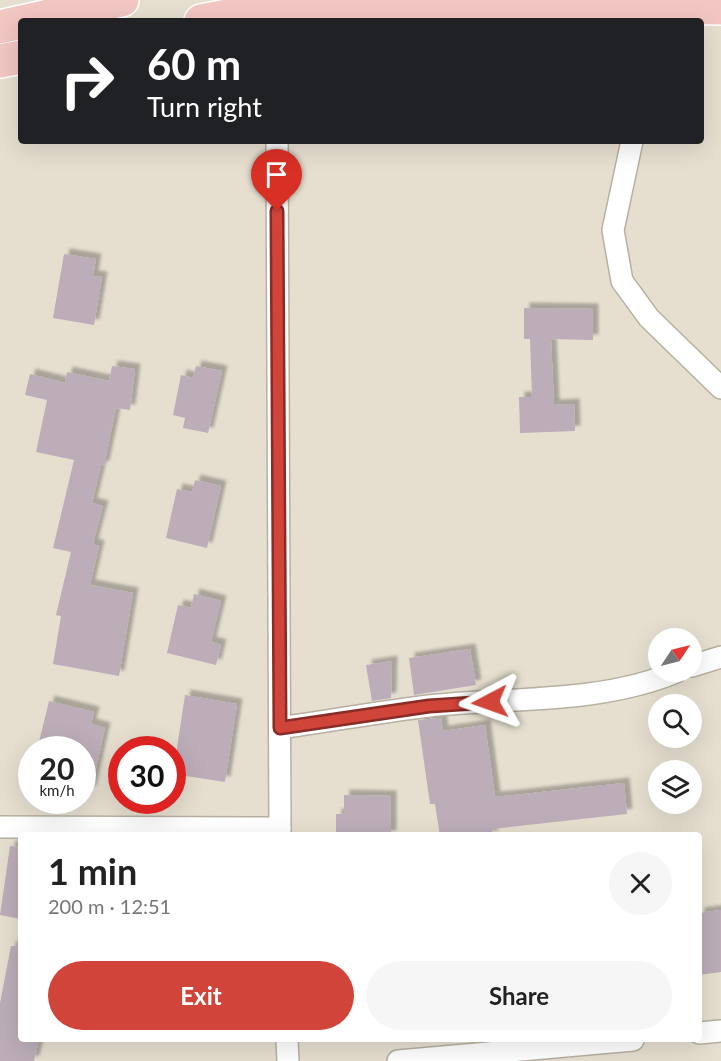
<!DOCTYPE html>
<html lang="en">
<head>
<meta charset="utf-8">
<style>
	body { margin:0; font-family:Lato,sans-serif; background:#f6f6f6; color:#222; height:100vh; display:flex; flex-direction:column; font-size:22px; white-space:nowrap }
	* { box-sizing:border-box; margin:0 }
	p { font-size:20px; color:#767676 }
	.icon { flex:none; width:33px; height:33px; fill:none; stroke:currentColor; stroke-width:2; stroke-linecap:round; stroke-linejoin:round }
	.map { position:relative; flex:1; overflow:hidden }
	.drawer { position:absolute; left:18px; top:832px; width:684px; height:210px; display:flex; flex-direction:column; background:#fff; border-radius:6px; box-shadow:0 6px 24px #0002 }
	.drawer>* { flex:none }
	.top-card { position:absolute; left:18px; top:18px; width:686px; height:126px; border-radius:6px; box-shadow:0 6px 24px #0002; background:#202124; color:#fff; overflow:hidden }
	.needle { width:39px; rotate:55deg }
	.controls { position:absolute; left:648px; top:628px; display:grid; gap:12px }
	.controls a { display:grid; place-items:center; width:54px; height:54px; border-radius:50%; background:#fff; box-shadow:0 6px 24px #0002; font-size:30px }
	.speed { position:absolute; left:18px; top:736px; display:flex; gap:12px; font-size:30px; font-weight:700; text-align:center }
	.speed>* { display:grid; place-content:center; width:78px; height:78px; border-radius:50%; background:#fff; box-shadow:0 6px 24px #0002; line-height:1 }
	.speed small { font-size:15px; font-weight:400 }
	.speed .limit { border:9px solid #d22; background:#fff; color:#111 }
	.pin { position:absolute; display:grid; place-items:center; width:51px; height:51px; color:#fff; margin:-62px -26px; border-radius:50% 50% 50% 0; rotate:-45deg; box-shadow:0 0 6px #0007 }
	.pin .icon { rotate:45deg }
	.me { position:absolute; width:66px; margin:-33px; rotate:266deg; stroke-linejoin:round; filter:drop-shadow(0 0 4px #0008) }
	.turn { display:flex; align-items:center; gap:21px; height:126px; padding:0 30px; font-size:27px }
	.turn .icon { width:78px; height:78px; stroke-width:2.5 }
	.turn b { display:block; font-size:42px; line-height:51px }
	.round { display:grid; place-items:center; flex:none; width:63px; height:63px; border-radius:32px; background:#f6f6f6 }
	.head { display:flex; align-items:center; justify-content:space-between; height:102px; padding:0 30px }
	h1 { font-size:36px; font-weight:700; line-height:45px }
	.primary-button { display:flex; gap:12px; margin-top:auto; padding:12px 30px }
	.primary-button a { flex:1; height:69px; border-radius:36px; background:#d14439; color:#fff; font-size:24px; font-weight:700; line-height:69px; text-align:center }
	.primary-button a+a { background:#f6f6f6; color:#222 }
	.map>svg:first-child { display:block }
</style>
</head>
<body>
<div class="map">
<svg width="721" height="1061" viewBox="0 0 721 1061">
	<defs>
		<filter id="shadow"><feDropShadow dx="5.5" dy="-5.5" stdDeviation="1.5" flood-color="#0004"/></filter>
	</defs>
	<rect width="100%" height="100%" fill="#e6dfd0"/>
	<g fill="#bcadb8" filter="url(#shadow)">
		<polygon points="64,254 96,259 93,276 102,277 94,325 53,318"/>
		<polygon points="524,308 593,309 593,340 551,339 554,405 574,404 575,431 520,433 519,397 532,397 530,339 524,339"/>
		<polygon points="112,366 135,369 130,410 116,408 104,466 101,466 92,503 103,506 93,544 99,546 90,585 133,593 119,676 53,664 61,616 56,615 71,552 53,548 74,460 36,452 47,400 25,395 30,374 65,383 67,372 109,381"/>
		<polygon points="196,366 222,371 208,433 183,428 185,418 173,415 181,375 193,378"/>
		<polygon points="195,480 221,486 207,548 166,538 177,489 192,492"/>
		<polygon points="194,594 221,601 211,642 221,645 216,665 167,653 178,605 191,608"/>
		<polygon points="470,649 476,685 414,695 409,658"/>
		<polygon points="392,661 391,698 372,701 366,665"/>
		<polygon points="185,695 237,704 225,782 173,774"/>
		<polygon points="49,701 94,712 91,724 105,728 91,791 82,790 82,750 37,750"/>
		<polygon points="441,718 443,731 485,725 495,797 624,783 627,814 492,829 493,836 440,836 435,804 430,804 418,720"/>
		<polygon points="344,795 391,796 391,836 336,836 336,814 344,814"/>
		<polygon points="10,846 21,847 21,919 0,915"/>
		<polygon points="721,910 721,972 699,975 699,913"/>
		<polygon points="11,946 21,946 21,1040 39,1040 34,1061 0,1061 0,1003"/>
	</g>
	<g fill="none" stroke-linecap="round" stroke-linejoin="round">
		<g stroke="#b7b0a1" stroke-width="24">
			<g id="minor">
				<polyline points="277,141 280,836"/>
				<polyline points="632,141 613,230 622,281 649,318 721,388"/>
				<polyline points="692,666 721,657"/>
				<path d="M 280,728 C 329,721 379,712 429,706 C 511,697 599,704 676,672"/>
				<polyline points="0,827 280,828"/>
				<polyline points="699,1033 721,1031"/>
				<polyline points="287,1040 288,1061"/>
				<polyline points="398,1061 633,1040"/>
			</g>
		</g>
		<g stroke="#fff" stroke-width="36">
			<g id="trunk">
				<polyline points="26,21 122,0"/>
				<polyline points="201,21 264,9 423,2 721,8"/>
				<polyline points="0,27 21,22"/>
				<polyline points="0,61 21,57"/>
			</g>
		</g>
		<use href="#minor" stroke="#fff" stroke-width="21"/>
		<use href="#trunk" stroke="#f2c6c2" stroke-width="33"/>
	</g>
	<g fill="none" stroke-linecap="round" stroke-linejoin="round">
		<g stroke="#882c25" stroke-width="15">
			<polyline id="route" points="277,211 280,728 429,706 490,702"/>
		</g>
		<use href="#route" stroke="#d14439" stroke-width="10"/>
	</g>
</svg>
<div class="controls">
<a><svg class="needle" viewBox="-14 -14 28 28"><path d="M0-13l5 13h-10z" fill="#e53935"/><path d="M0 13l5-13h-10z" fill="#767676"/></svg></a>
<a><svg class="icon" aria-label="search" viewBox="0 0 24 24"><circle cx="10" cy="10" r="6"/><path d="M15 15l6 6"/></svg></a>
<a><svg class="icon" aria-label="layers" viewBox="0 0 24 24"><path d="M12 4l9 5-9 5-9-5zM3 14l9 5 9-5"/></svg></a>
</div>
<div class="speed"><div>20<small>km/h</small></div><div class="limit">30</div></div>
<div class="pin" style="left:277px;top:211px;background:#d93025"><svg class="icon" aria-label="arrive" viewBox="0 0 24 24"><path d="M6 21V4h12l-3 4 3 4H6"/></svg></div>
<svg class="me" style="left:490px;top:702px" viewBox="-20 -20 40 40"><path d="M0-17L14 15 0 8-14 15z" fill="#d14439" stroke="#fff" stroke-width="4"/></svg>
<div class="top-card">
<div class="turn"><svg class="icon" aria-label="right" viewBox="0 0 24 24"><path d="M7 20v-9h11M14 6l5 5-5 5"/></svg><div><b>60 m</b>Turn right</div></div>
</div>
<section class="drawer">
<div class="head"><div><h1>1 min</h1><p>200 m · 12:51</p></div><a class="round"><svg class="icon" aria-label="close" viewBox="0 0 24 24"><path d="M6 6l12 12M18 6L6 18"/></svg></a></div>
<div class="primary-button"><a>Exit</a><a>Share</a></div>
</section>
</div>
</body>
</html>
